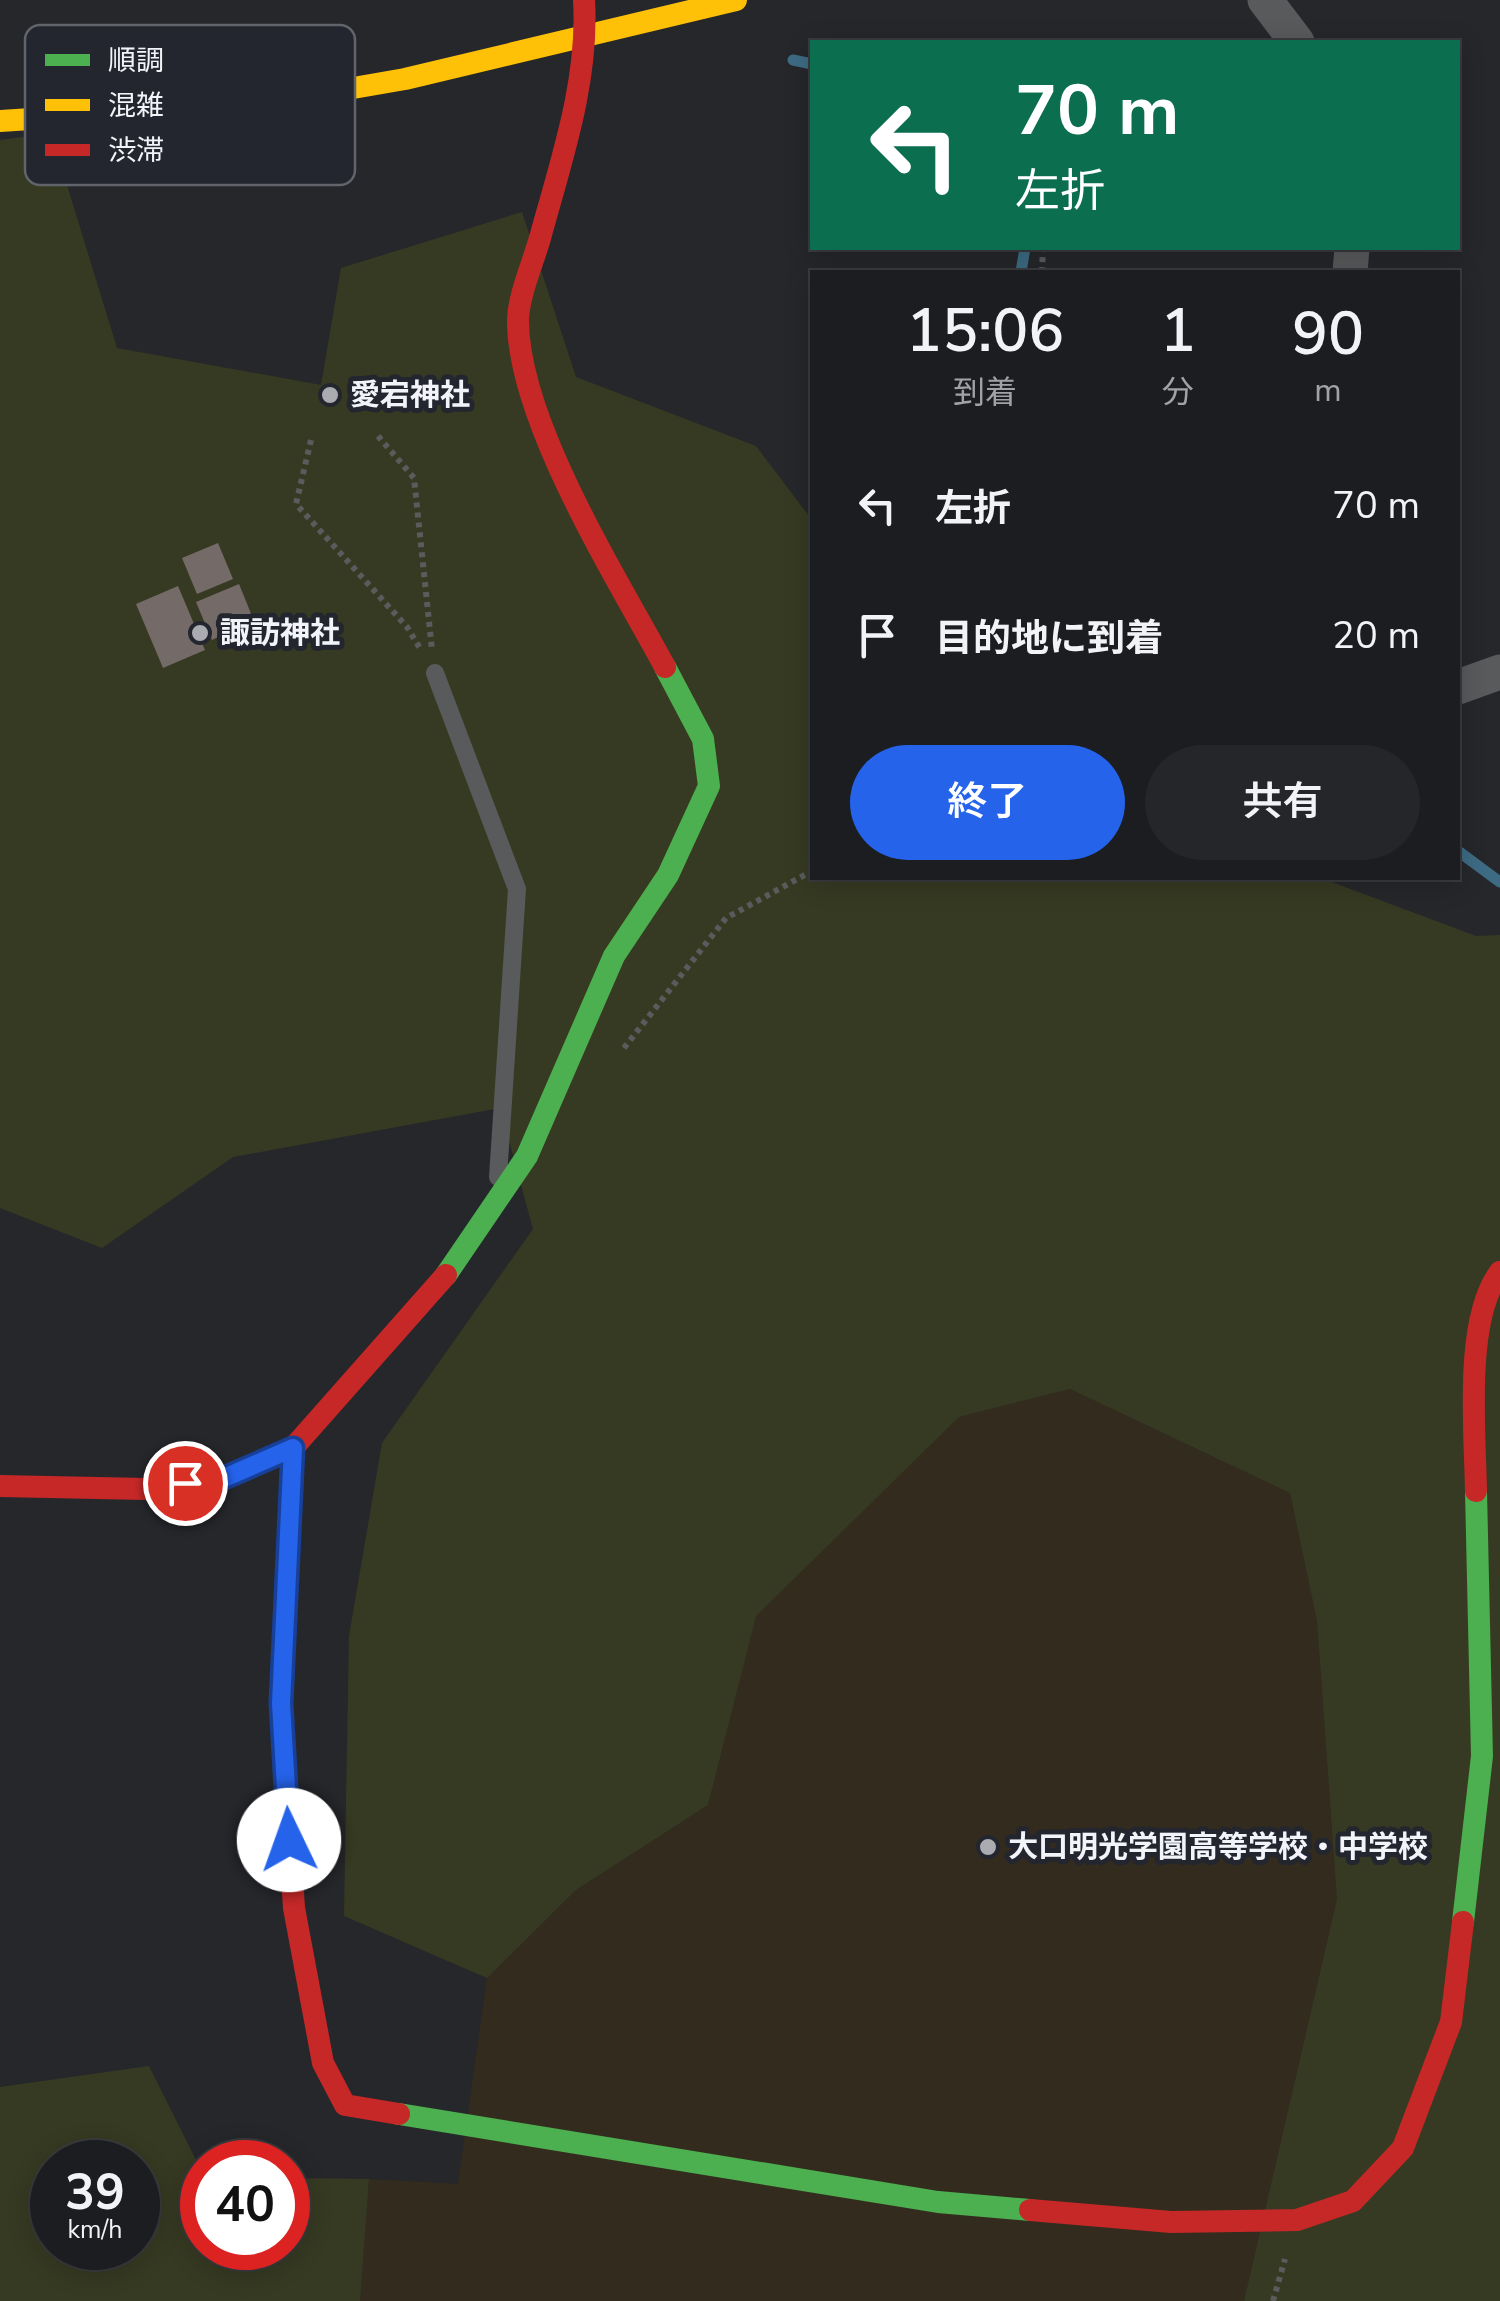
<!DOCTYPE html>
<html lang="ja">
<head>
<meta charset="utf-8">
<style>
	body { margin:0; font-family:"Nunito Sans","Noto Sans JP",sans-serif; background:#252629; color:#f1f3f6; height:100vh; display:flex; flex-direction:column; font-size:38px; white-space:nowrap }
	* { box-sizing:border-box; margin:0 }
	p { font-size:32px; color:#a0a2a5 }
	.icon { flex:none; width:55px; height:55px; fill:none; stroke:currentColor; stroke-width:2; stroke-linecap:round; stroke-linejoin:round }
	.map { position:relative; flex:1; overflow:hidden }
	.panel { position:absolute; left:810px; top:270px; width:650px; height:610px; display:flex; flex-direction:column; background:#1c1d20; border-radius:0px; box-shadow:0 5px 25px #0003,0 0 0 2px #3a3b3e }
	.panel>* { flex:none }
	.guide { position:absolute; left:810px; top:40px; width:650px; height:210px; border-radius:0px; box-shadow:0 5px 25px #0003,0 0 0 2px #3a3b3e; background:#0b6e4f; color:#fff; overflow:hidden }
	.speed { position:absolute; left:30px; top:2140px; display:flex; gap:20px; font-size:50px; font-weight:700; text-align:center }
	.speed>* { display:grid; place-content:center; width:130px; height:130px; border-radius:50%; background:#1c1d20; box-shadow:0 5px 25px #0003,0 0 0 2px #3a3b3e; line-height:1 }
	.speed small { font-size:25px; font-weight:400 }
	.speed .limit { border:15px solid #d22; background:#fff; color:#111 }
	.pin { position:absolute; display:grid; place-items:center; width:85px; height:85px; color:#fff; margin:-42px; border:5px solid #fff; border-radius:50%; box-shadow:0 2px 10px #0007 }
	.me { position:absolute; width:110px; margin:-55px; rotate:357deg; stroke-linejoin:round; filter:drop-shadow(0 0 8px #0008) }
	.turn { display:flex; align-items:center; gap:35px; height:210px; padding:0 40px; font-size:45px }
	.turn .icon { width:130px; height:130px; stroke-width:2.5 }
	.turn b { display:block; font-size:70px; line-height:85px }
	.eta { display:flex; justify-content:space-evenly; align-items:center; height:170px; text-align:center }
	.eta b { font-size:60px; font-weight:600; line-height:70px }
	.button { display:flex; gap:20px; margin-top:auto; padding:20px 40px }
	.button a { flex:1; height:115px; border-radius:60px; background:#2563eb; color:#fff; font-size:40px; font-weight:600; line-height:115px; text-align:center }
	.button a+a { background:#252629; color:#f1f3f6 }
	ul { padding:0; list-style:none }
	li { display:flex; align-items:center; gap:30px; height:130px; padding:0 40px }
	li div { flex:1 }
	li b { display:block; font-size:38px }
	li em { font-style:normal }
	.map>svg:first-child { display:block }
</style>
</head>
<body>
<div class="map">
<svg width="1500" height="2301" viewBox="0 0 1500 2301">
	<rect width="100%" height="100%" fill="#26272b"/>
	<polygon fill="#332c1e" points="1070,1389 1290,1493 1317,1621 1337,1899 1244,2301 360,2301 369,2179 458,2184 487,1978 576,1890 708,1805 755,1616 959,1417"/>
	<g fill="#373a22" fill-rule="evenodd">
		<polygon points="51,133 117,348 321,385 341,268 522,212 576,377 756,446 812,520 812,878 1321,878 1476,936 1500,935 1500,2301 1244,2301 1337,1899 1317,1621 1290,1493 1070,1389 959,1417 756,1616 708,1805 576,1890 487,1978 344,1916 349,1636 382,1443 533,1229 500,1108 233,1157 102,1248 0,1208 0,140"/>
		<path d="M 149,2066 L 202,2172 L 202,2248 L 288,2248 L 288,2178 L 369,2179 L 360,2301 L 0,2301 L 0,2087 ZM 52,2162 L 138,2162 L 138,2248 L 52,2248 Z"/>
	</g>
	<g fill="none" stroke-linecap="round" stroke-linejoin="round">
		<g stroke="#3d6b84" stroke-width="11">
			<polyline points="793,60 812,64"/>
			<polyline points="1021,272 1025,248"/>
			<polyline points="1458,851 1500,882"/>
		</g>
	</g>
	<g fill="#746a67">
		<polygon points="218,543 233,579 197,594 182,558"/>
		<polygon points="239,584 254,621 244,626 247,633 223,643 220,636 212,640 196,602"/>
		<polygon points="178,586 205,650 163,668 136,604"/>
	</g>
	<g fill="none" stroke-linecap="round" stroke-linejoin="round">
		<g stroke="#5a5b5c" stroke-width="6" stroke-dasharray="5 5" stroke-linecap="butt">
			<polyline points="1042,272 1043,248"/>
			<polyline points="378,436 414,478 432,650"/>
			<polyline points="311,440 296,504 407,627 421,650"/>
			<polyline points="624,1048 726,918 812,871"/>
			<polyline points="1273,2301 1285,2259"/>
		</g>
		<polyline stroke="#585a5b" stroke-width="18" points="435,673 517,889 498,1177"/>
		<g stroke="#585a5b" stroke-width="35">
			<polyline points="1265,0 1297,42"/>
			<polyline points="1350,272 1352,248"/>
			<polyline points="1458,687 1500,672"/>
		</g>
		<g stroke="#4caf50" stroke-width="22">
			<polyline points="446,1275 527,1156 614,956 668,875 709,786 703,739 665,667"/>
			<polyline points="1463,1922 1482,1756 1476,1491"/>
			<polyline points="399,2114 938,2202 1030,2210"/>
		</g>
		<polyline stroke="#ffc107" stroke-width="22" points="0,121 261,104 405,79 736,0"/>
		<g stroke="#c62828" stroke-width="22">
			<path d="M 584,0 C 589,81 561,161 540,238 C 533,263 519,294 518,319 C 517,420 617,578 665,667"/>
			<polyline points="293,1448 281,1703 294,1908 323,2063 345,2105 399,2114"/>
			<polyline points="0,1486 146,1489 224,1477 293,1448 446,1275"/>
			<path d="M 1476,1491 C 1475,1431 1464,1319 1500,1272"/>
			<polyline points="1030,2210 1171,2222 1297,2220 1353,2201 1403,2148 1451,2022 1463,1922"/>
		</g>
	</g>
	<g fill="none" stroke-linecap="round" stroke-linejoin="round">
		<g stroke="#184099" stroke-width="25">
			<polyline id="route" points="185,1483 224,1478 293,1448 281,1703 289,1840"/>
		</g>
		<use href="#route" stroke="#2563eb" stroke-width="18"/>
	</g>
	<g fill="#abacb1" stroke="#23262e" stroke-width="4">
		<circle cx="330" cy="395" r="10"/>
		<circle cx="200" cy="633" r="10"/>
		<circle cx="988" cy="1847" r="10"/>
	</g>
	<g text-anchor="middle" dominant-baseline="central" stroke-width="10" stroke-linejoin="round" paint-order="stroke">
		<g font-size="30" font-weight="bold" fill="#f2f4f9" stroke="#23262e" text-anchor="start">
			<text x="350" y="395">愛宕神社</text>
			<text x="220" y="633">諏訪神社</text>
			<text x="1008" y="1847">大口明光学園高等学校・中学校</text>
		</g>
	</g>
	<rect x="25" y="25" width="330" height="160" rx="15" fill="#23262e" stroke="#61646b" stroke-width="2.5"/>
	<rect x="45" y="54" width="45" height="12" fill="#4caf50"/>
	<rect x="45" y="99" width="45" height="12" fill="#ffc107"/>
	<rect x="45" y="144" width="45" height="12" fill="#c62828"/>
	<g font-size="28" fill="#f2f4f9">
		<text x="108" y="70">順調</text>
		<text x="108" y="115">混雑</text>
		<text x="108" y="160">渋滞</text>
	</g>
</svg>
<div class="speed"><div>39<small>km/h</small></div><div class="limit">40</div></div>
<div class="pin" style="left:185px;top:1483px;background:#d93025"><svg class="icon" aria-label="arrive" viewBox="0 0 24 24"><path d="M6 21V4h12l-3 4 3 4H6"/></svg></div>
<svg class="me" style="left:289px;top:1840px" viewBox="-20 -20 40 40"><circle r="19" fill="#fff"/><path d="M0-13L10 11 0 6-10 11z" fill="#2563eb"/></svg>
<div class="guide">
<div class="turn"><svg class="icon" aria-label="left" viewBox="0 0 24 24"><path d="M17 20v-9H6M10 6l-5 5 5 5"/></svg><div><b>70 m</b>左折</div></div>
</div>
<section class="panel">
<div class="eta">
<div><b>15:06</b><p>到着</p></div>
<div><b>1</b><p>分</p></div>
<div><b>90</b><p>m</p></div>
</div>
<ul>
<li><svg class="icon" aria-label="left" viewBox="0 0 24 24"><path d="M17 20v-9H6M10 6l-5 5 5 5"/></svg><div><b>左折</b></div><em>70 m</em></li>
<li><svg class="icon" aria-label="arrive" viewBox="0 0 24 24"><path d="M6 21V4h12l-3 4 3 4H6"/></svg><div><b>目的地に到着</b></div><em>20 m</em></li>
</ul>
<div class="button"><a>終了</a><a>共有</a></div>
</section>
</div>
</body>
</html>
